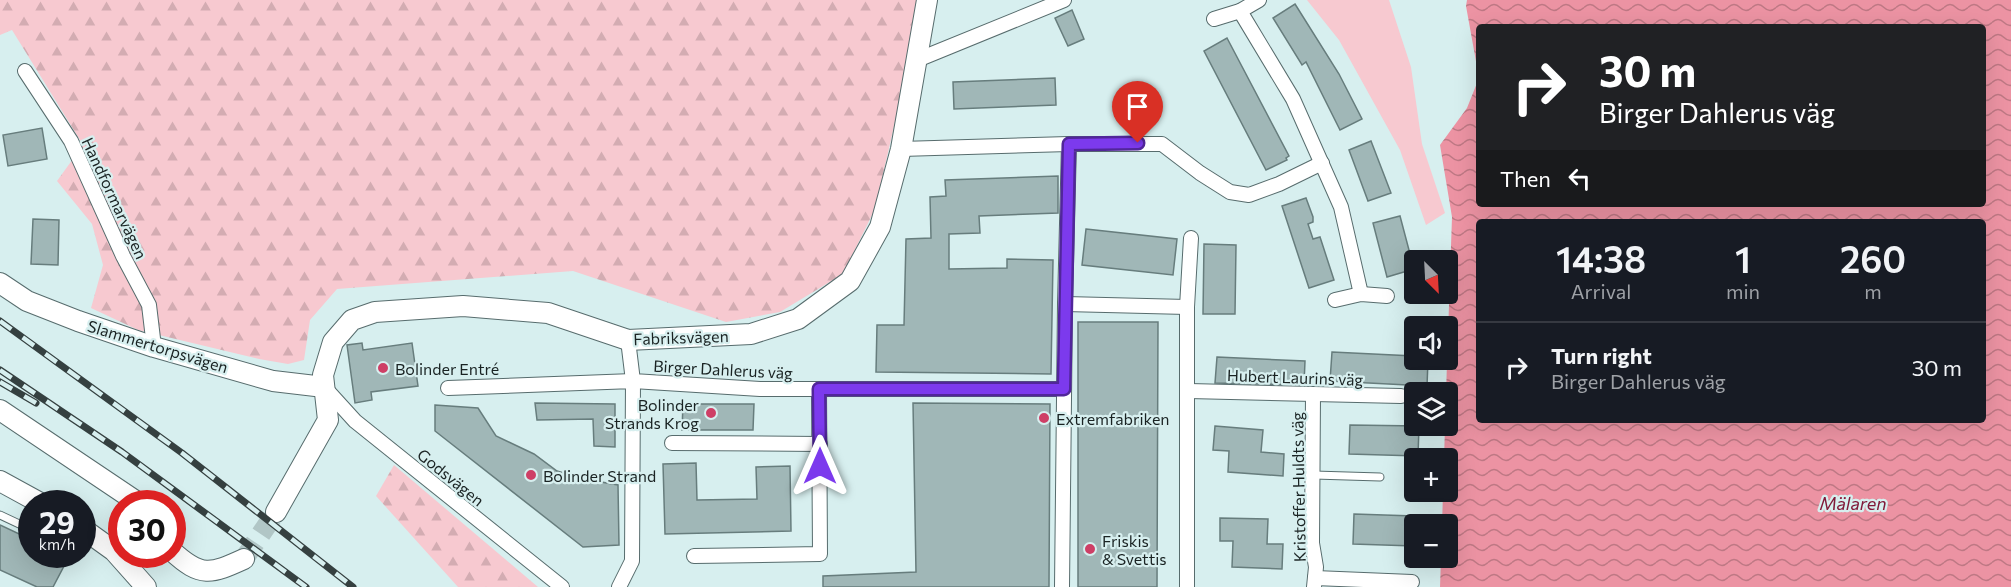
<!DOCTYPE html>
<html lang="en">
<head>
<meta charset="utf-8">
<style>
	body { margin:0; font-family:Commissioner,sans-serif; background:#20242c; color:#f1f3f6; height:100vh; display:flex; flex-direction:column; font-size:22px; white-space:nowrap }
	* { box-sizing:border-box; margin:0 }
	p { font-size:20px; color:#9ea1a6 }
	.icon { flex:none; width:33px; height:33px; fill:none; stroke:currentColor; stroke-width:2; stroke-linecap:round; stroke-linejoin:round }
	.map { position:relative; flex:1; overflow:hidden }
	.panel { position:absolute; left:1476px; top:219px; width:510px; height:204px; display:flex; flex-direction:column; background:#171b24; border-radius:6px; box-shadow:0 6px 24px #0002 }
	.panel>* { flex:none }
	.guide { position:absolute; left:1476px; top:24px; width:510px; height:183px; border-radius:6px; box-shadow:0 6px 24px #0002; background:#202124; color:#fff; overflow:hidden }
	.needle { width:39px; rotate:156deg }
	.controls { position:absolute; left:1404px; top:250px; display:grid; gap:12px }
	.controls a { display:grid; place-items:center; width:54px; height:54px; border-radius:6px; background:#171b24; box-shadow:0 6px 24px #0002; font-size:30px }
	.speed { position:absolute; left:18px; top:490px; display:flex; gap:12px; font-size:30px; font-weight:700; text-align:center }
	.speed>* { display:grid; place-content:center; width:78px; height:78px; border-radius:50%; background:#171b24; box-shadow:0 6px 24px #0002; line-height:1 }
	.speed small { font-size:15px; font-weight:400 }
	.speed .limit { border:9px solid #d22; background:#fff; color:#111 }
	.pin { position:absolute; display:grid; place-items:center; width:51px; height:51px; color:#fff; margin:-62px -26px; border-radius:50% 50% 50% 0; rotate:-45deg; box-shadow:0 0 6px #0007 }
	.pin .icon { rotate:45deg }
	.me { position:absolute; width:66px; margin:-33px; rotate:0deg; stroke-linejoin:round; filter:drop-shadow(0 0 4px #0008) }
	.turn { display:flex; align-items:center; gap:21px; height:126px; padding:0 24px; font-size:27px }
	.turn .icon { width:78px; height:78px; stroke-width:2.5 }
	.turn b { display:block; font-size:42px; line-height:51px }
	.then { display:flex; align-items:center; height:57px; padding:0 24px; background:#0003; gap:12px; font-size:22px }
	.eta { display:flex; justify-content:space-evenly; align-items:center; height:102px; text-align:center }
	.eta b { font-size:36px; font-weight:600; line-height:42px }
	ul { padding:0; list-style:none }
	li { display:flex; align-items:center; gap:18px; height:90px; padding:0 24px; border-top:2px solid #363941 }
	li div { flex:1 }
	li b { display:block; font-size:22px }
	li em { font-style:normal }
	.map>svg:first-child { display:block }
</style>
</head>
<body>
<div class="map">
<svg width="2011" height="587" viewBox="0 0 2011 587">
	<defs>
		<pattern id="forest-firs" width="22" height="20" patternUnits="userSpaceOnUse" patternTransform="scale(1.5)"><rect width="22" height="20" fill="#f7c9d0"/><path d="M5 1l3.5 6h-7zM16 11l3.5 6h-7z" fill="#d3acb2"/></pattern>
		<pattern id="water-waves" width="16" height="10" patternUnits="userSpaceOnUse" patternTransform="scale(1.5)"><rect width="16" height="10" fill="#ec93a3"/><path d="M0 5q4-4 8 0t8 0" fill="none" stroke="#be7884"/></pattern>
	</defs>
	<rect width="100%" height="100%" fill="#d7efef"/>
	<polygon fill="#f7c9d0" points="1307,0 1389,0 1411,67 1422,144 1445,213 1426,225 1400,150 1339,40"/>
	<g fill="url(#forest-firs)">
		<polygon points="0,0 923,0 875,209 843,274 780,312 726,322 573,271 337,289 310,320 304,360 288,364 259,359 138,330 91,308 103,265 92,224 57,181 83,145 12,30 0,35"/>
		<polygon points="394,465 538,587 458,587 376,496"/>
	</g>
	<path fill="url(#water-waves)" fill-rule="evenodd" d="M 1467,0 L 2011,0 L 2011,587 L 1440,587 L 1441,558 L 1448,558 L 1448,525 L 1442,525 L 1443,492 L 1448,492 L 1448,459 L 1444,459 L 1445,426 L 1448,426 L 1446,393 L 1452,217 L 1440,145 L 1467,108 L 1479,78 L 1479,204 L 1983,204 L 1983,27 L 1479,27 L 1479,78 L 1466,6 ZM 1479,222 L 1983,222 L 1983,420 L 1479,420 Z"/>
	<g fill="#a0b7b7" stroke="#677d7d" stroke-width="1.5">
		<polygon points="1295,4 1339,74 1362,119 1340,130 1306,62 1302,65 1273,18"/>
		<polygon points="1072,10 1084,39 1068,46 1055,18"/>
		<polygon points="1227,38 1289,156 1286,158 1287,160 1266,170 1204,51"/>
		<polygon points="1055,78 1056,105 954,109 953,82"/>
		<polygon points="42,128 47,159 8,166 3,135"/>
		<polygon points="1371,141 1391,193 1368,201 1349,150"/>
		<polygon points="1058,176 1058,213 979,216 980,233 949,234 949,269 1007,268 1007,259 1053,260 1051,374 876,372 877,325 904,325 906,239 931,238 930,197 946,196 945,180"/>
		<polygon points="1306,198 1313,217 1313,222 1308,224 1313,239 1320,237 1334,280 1309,288 1282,206"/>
		<polygon points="1400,216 1414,269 1387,277 1373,223"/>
		<polygon points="33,219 59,220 58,265 31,264"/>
		<polygon points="1086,229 1177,239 1173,275 1082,265"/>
		<polygon points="1204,244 1236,245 1235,314 1203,314"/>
		<polygon points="1078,322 1158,322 1157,587 1078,587"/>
		<polygon points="362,343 363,350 412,343 418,386 371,392 372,400 355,403 347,345"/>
		<polygon points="1332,352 1414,356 1414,360 1428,360 1427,386 1330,381"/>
		<polygon points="1217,357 1305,361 1304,385 1215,383"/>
		<polygon points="535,403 615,404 615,447 594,446 593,419 537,420"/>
		<polygon points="913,403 1050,404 1049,587 823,587 823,576 916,572"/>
		<polygon points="683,404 754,404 753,430 682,430"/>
		<polygon points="435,405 478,408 496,436 534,454 557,471 584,479 618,485 619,545 583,547 435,431"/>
		<polygon points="1350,425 1419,426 1418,456 1349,454"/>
		<polygon points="1215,426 1263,430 1261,452 1284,454 1283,476 1228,472 1229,451 1213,450"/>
		<polygon points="696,463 697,500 757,499 756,467 790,466 791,531 665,534 663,464"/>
		<polygon points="1354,514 1414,516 1414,546 1353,544"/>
		<polygon points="1220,518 1268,519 1267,544 1283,544 1282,569 1232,567 1233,541 1220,541"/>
		<polygon points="0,525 32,540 32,555 52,555 50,559 64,566 53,587 37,587 0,570"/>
	</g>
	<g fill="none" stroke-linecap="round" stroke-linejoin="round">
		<polyline stroke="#b1c6c6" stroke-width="20" stroke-dasharray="20 10" stroke-linecap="butt" points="244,559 276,512"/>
		<g stroke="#576c6d" stroke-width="9">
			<g id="lane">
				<polyline points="1314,475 1380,477"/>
				<polyline points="0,515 32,530"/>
			</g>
		</g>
		<g stroke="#576c6d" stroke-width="16">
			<g id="street">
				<polyline points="1240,11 1293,99 1341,207 1361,294"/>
				<polyline points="1214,19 1240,11 1259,0"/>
				<polyline points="917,60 1064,0"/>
				<polyline points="25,71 71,141 123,256 149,305 154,347"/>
				<polyline points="901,149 1069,144 1162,144 1200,173 1230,192 1249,195 1279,184 1322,163"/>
				<polyline points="1335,300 1361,294 1387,296"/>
				<polyline points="1065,304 1187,307"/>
				<polyline points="628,340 633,381 760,389 1064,389"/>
				<polyline points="325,388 355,421 562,587"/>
				<polyline points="448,388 633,381 632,561 619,587"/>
				<polyline points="1189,391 1401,396"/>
				<polyline points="1313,395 1312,543 1316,567 1314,587"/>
				<polyline points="672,443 820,444"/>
				<polyline points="694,556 820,554 819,389"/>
				<polyline points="1315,578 1412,582"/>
				<polyline points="1062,587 1065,304 1069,144"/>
				<polyline points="1187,587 1187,307 1191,238"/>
			</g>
		</g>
		<g stroke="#576c6d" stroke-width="22">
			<g id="secondary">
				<polyline points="0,283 27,301 78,321 154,347 273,381 324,387"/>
				<polyline points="0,410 134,500 137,504"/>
				<polyline points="0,481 42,504"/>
				<polyline points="276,512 328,420 323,375 333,342 352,320 375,312 463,306 548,313 628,340 751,334 798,319 850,281 880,227 901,149 927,0"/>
				<polyline points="82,528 114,551 146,587"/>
				<path d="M 172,551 C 201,578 211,574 244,559"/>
			</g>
		</g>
		<use href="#lane" stroke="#fff" stroke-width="7"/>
		<use href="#street" stroke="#fff" stroke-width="14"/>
		<use href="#secondary" stroke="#fff" stroke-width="20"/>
		<g stroke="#354040" stroke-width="7">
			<g id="rail">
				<polyline points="0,321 182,453 353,587"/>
				<polyline points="0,370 122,452 306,587"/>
				<polyline points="0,382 36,403"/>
			</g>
		</g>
		<use href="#rail" stroke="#d7efef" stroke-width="4.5" stroke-dasharray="14" stroke-linecap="butt"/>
	</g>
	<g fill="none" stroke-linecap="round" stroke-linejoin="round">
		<g stroke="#51269a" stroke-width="15">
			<polyline id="route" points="820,466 819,389 1064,389 1069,144 1138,143"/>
		</g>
		<use href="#route" stroke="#7c3aed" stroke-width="10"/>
	</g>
	<g fill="#ce3f66" stroke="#d7efef" stroke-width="2">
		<circle cx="383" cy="368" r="6"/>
		<circle cx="711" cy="413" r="6"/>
		<circle cx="1044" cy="418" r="6"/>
		<circle cx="531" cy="475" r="6"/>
		<circle cx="1090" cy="549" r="6"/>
	</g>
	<g text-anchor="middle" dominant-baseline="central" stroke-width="4.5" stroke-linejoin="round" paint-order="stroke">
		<g font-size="16" fill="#1a2323" stroke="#d7efef">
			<text transform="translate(115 198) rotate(65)">Handformarvägen</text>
			<text transform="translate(681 337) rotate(-2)">Fabriksvägen</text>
			<text transform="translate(158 346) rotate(17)">Slammertorpsvägen</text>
			<text transform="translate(723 369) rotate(3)">Birger Dahlerus väg</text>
			<text transform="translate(1295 377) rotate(2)">Hubert Laurins väg</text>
			<text transform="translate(451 477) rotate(39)">Godsvägen</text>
			<text transform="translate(1298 487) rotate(-91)">Kristoffer Huldts väg</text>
		</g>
		<g font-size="16" fill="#1a2323" stroke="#d7efef" text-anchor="start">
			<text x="395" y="368">Bolinder Entré</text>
			<text x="699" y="404" text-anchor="end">Bolinder<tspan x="699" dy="18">Strands Krog</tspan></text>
			<text x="1056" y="418">Extremfabriken</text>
			<text x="543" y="475">Bolinder Strand</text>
			<text x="1102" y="540">Friskis<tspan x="1102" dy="18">&amp; Svettis</tspan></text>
		</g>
		<g font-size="18" font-style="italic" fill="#811939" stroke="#d7efef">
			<text x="1853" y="503">Mälaren</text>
		</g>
	</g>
</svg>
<div class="controls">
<a><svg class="needle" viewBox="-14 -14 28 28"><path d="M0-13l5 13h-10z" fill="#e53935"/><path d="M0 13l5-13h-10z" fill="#9ea1a6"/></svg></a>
<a><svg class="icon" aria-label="sound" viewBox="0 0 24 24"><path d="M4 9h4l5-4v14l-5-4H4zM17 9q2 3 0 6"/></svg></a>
<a><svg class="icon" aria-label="layers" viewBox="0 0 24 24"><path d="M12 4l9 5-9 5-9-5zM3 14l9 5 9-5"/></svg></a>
<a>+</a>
<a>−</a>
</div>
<div class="speed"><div>29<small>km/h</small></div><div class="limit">30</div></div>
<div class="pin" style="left:1138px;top:143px;background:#d93025"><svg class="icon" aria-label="arrive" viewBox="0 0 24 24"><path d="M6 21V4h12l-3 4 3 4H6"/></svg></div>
<svg class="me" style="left:820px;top:466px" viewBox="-20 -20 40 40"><path d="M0-17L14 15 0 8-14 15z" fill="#7c3aed" stroke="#fff" stroke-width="4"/></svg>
<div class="guide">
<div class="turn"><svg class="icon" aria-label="right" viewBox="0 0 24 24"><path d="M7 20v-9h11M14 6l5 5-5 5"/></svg><div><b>30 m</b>Birger Dahlerus väg</div></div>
<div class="then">Then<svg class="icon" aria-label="left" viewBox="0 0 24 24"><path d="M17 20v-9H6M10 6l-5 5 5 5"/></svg></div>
</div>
<section class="panel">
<div class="eta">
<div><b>14:38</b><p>Arrival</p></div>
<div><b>1</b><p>min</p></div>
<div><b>260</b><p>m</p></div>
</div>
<ul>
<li><svg class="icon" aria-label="right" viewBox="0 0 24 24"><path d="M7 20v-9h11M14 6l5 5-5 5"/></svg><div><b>Turn right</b><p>Birger Dahlerus väg</p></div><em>30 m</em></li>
</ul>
</section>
</div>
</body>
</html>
